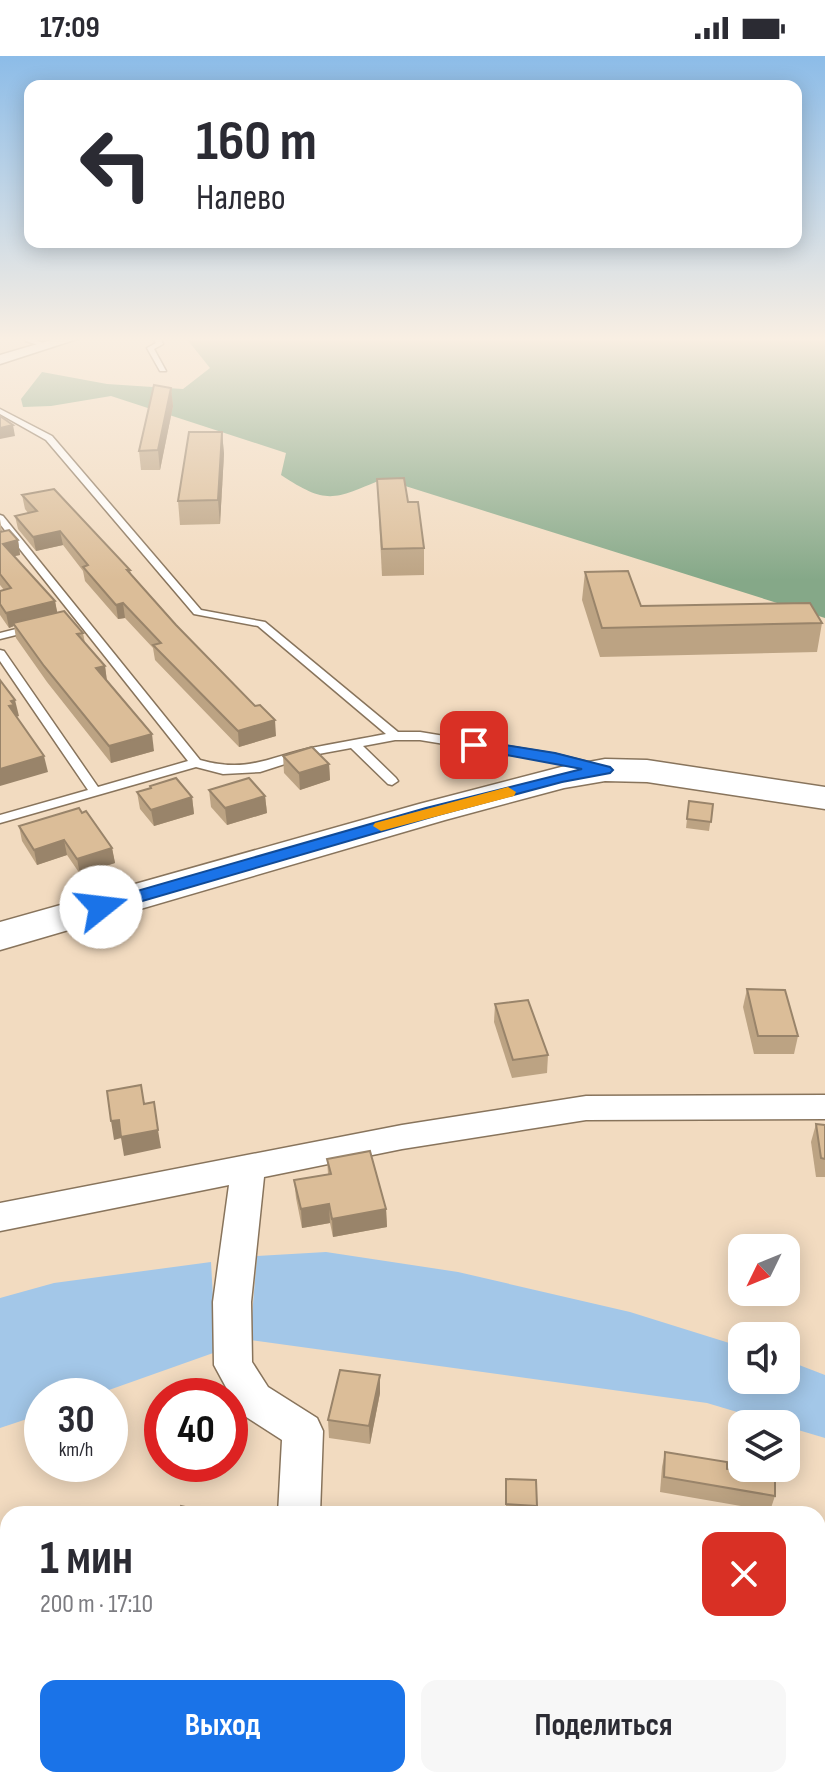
<!DOCTYPE html>
<html lang="ru">
<head>
<meta charset="utf-8">
<style>
	body { margin:0; font-family:"Sofia Sans Condensed",sans-serif; background:#f7f7f7; color:#2b2b33; height:100vh; display:flex; flex-direction:column; font-size:30px; white-space:nowrap }
	* { box-sizing:border-box; margin:0 }
	p { font-size:26px; color:#7c7c81 }
	.icon { flex:none; width:44px; height:44px; fill:none; stroke:currentColor; stroke-width:2; stroke-linecap:round; stroke-linejoin:round }
	.map { position:relative; flex:1; overflow:hidden }
	.panel { position:absolute; left:0px; top:1450px; width:826px; height:282px; display:flex; flex-direction:column; background:#fff; border-radius:24px 24px 0 0; box-shadow:0 4px 20px #0003 }
	.panel>* { flex:none }
	.guide { position:absolute; left:24px; top:24px; width:778px; height:168px; border-radius:16px; box-shadow:0 4px 20px #0003; background:#fff; color:#2b2b33; overflow:hidden }
	.needle { width:52px; rotate:227deg }
	.fabs { position:absolute; left:728px; top:1178px; display:grid; gap:16px }
	.fabs a { display:grid; place-items:center; width:72px; height:72px; border-radius:16px; background:#fff; box-shadow:0 4px 20px #0003; font-size:40px }
	.speed { position:absolute; left:24px; top:1322px; display:flex; gap:16px; font-size:40px; font-weight:700; text-align:center }
	.speed>* { display:grid; place-content:center; width:104px; height:104px; border-radius:50%; background:#fff; box-shadow:0 4px 20px #0003; line-height:1 }
	.speed small { font-size:20px; font-weight:400 }
	.speed .limit { border:12px solid #d22; background:#fff; color:#111 }
	.pin { position:absolute; display:grid; place-items:center; width:68px; height:68px; color:#fff; margin:-34px; border-radius:16px; box-shadow:0 4px 12px #0006 }
	.me { position:absolute; width:88px; margin:-44px; rotate:74deg; stroke-linejoin:round; filter:drop-shadow(0 0 6px #0008) }
	.turn { display:flex; align-items:center; gap:28px; height:168px; padding:0 40px; font-size:36px }
	.turn .icon { width:104px; height:104px; stroke-width:2.5 }
	.turn b { display:block; font-size:56px; line-height:68px }
	.round { display:grid; place-items:center; flex:none; width:84px; height:84px; border-radius:16px; background:#f7f7f7 }
	.headline { display:flex; align-items:center; justify-content:space-between; height:136px; padding:0 40px }
	h1 { font-size:48px; font-weight:700; line-height:60px }
	.primary-button { display:flex; gap:16px; margin-top:auto; padding:16px 40px }
	.primary-button a { flex:1; height:92px; border-radius:16px; background:#1a73e8; color:#fff; font-size:32px; font-weight:700; line-height:92px; text-align:center }
	.primary-button a+a { background:#f7f7f7; color:#2b2b33 }
	.status { display:flex; justify-content:space-between; align-items:center; height:56px; padding:0 40px; background:#fff; direction:ltr }
	.status svg { height:22px; fill:currentColor }
	.map>svg:first-child { display:block }
</style>
</head>
<body>
<div class="status"><b>17:09</b><svg viewBox="0 0 49 12"><path d="M0 12V9h3v3zM5 12V6h3v6zM10 12V3h3v9zM15 12V0h3v12zM26 1h20v11H26zM47 4h2v5h-2z"/></svg></div>
<div class="map">
<svg width="825" height="1731" viewBox="0 0 825 1731">
	<rect width="100%" height="100%" fill="#f2dbc0"/>
	<path fill="#85a888" d="M 186,282 L 825,282 L 825,562 L 383,423 C 334,443 328,450 281,419 L 286,397 L 111,340 L 51,350 L 23,351 L 21,343 L 42,316 L 107,328 L 183,333 L 210,312 Z"/>
	<g fill="#a3c7e8">
		<polygon points="326,1196 458,1216 630,1256 742,1291 742,1324 786,1324 786,1304 825,1319 825,1382 707,1347 250,1284 257,1200"/>
		<polygon points="211,1206 216,1296 92,1340 42,1340 42,1358 0,1372 0,1242 54,1227"/>
	</g>
	<g fill="none" stroke-linecap="round" stroke-linejoin="round">
		<g stroke="#88745c" stroke-width="3">
			<g id="lane">
				<polygon points="27,282 39,282 36,284 50,290 47,292 26,285"/>
				<polygon points="153,282 160,282 163,288 154,293 166,315 160,315 147,292 156,287"/>
				<path d="M 0,353 L 52,380 L 201,554 L 265,566 L 398,676 L 420,676 L 555,698 L 600,709 L 602,712 L 596,716 L 555,706 L 420,684 L 395,684 L 363,690 L 396,722 L 398,725 L 392,729 L 388,728 L 351,692 L 313,699 L 260,716 L 223,718 L 196,711 L 0,767 L 0,759 L 88,734 L 0,605 L 0,594 L 4,595 L 98,731 L 188,705 L 0,468 L 0,459 L 3,460 L 200,704 C 247,717 267,702 311,692 C 336,687 361,683 386,678 L 258,570 L 194,558 L 46,384 L 0,358 Z"/>
				<polygon points="32,569 36,570 36,574 0,583 0,577"/>
			</g>
		</g>
		<g stroke="#88745c" stroke-width="3">
			<g id="street">
				<polygon points="58,282 80,282 0,308 0,299"/>
				<polygon points="825,1039 825,1063 586,1064 402,1093 264,1121 251,1246 252,1306 268,1331 317,1362 323,1375 320,1458 278,1458 282,1384 240,1357 214,1309 213,1246 229,1129 0,1175 0,1147 402,1069 586,1040"/>
				<polygon points="188,1724 238,1724 235,1731 185,1731"/>
			</g>
		</g>
		<g stroke="#88745c" stroke-width="3">
			<polygon id="secondary" points="605,703 647,704 825,731 825,753 647,726 605,725 564,732 445,764 0,894 0,866 419,748 561,711"/>
		</g>
		<use href="#lane" fill="#fff" fill-rule="evenodd"/>
		<use href="#street" fill="#fff" fill-rule="evenodd"/>
		<use href="#secondary" fill="#fff" fill-rule="evenodd"/>
	</g>
	<g fill="#bca383">
		<polygon points="171,332 173,350 160,414 141,414 139,395"/>
		<polygon points="222,376 224,398 220,468 180,469 178,445"/>
		<polygon points="377,423 408,446 424,492 424,519 382,520"/>
		<polygon points="22,439 130,514 131,518 276,680 239,691 155,604 153,592 125,562 118,563 85,525 83,515 63,489 36,495 18,473 15,460 28,457 25,453"/>
		<polygon points="0,463 2,475 18,484 20,499 14,500 55,545 57,557 83,577 85,587 105,610 107,625 154,695 111,707 47,626 16,582 14,570 9,572 0,559 0,535 4,534 0,529"/>
		<polygon points="585,516 641,550 822,567 817,596 600,601 582,544"/>
		<polygon points="283,700 329,708 330,724 300,734 284,717"/>
		<polygon points="150,730 192,741 194,758 154,770 140,753 137,736 150,732"/>
		<polygon points="209,734 265,740 267,757 227,769 211,751"/>
		<polygon points="689,745 713,748 709,775 686,772"/>
		<polygon points="19,770 112,792 115,807 80,818 67,799 37,809 22,785"/>
		<polygon points="747,933 798,980 794,998 754,998 743,951"/>
		<polygon points="495,948 548,999 547,1017 512,1022 494,966"/>
		<polygon points="816,1068 825,1069 825,1121 816,1121 811,1086"/>
		<polygon points="327,1103 386,1153 387,1171 333,1181 330,1167 302,1172 296,1142 294,1124 328,1118"/>
		<polygon points="380,1319 380,1337 370,1388 329,1382 328,1364"/>
		<polygon points="665,1396 727,1413 775,1440 770,1455 660,1436 662,1411"/>
		<polygon points="506,1423 537,1450 536,1458 506,1457"/>
		<polygon points="235,1724 294,1724 292,1731 237,1731"/>
	</g>
	<g fill="#99846a">
		<polygon points="171,332 173,350 160,414 158,394"/>
		<polygon points="13,369 15,380 0,383 0,372"/>
		<polygon points="222,376 224,398 220,468 218,444"/>
		<polygon points="60,475 63,489 36,495 33,481"/>
		<polygon points="18,484 20,499 5,502 3,488"/>
		<polygon points="55,545 58,560 13,567 14,570 9,572 6,557"/>
		<polygon points="123,547 125,562 118,563 116,549"/>
		<polygon points="105,610 107,626 96,612"/>
		<polygon points="15,644 19,660 16,661 9,650 11,645"/>
		<polygon points="275,664 276,680 239,691 238,675"/>
		<polygon points="152,678 154,695 111,707 109,690"/>
		<polygon points="44,700 48,716 0,730 0,713"/>
		<polygon points="329,708 330,724 300,734 299,717"/>
		<polygon points="265,740 267,757 227,769 225,752"/>
		<polygon points="192,741 194,758 154,770 151,754"/>
		<polygon points="64,784 67,799 37,809 34,794"/>
		<polygon points="112,792 115,807 80,818 77,803"/>
		<polygon points="119,1064 158,1074 161,1092 124,1100 121,1082 114,1084 111,1065"/>
		<polygon points="329,1148 330,1167 302,1172 301,1153"/>
		<polygon points="386,1153 387,1171 333,1181 332,1163"/>
		<polygon points="380,1319 380,1337 370,1388 369,1370"/>
		<polygon points="58,1724 66,1724 65,1731 57,1731"/>
		<polygon points="288,1724 294,1724 292,1731 286,1731"/>
	</g>
	<g fill="#dbbd98" stroke="#99846a" stroke-width="2">
		<polygon points="154,329 171,332 158,394 139,395"/>
		<polygon points="0,360 13,369 0,372"/>
		<polygon points="189,376 222,376 218,444 178,445"/>
		<polygon points="404,422 408,446 418,446 424,492 382,493 377,423"/>
		<polygon points="54,433 130,514 127,514 176,569 255,650 260,649 275,664 238,675 153,589 161,587 123,547 116,549 83,511 88,509 60,475 33,481 15,460 37,455 22,439"/>
		<polygon points="9,474 18,484 3,488 55,545 6,557 0,548 0,535 11,532 0,518 0,476"/>
		<polygon points="628,515 641,550 810,547 822,567 602,572 585,516"/>
		<polygon points="64,555 83,577 77,578 105,610 96,612 152,678 109,690 44,610 13,567"/>
		<polygon points="0,624 15,644 11,645 14,649 9,650 44,700 0,713"/>
		<polygon points="312,691 329,708 299,717 283,700"/>
		<polygon points="176,722 192,741 151,754 137,736 151,732 150,730"/>
		<polygon points="249,722 265,740 225,752 209,734"/>
		<polygon points="689,745 713,748 711,766 687,763"/>
		<polygon points="79,752 82,757 86,755 112,792 77,803 64,784 34,794 19,770"/>
		<polygon points="747,933 785,934 798,980 758,980"/>
		<polygon points="528,944 548,999 513,1004 495,948"/>
		<polygon points="141,1029 144,1048 154,1046 158,1074 121,1081 119,1064 111,1065 107,1035"/>
		<polygon points="816,1068 825,1069 825,1103 821,1102"/>
		<polygon points="370,1095 386,1153 332,1163 329,1148 301,1153 294,1124 331,1118 327,1103"/>
		<polygon points="340,1314 380,1319 369,1370 328,1364"/>
		<polygon points="665,1396 727,1406 727,1413 775,1421 775,1440 664,1421"/>
		<polygon points="506,1423 536,1424 537,1450 506,1448"/>
		<polygon points="181,1450 215,1458 178,1458"/>
		<polygon points="0,1686 8,1686 8,1724 58,1724 57,1731 0,1731"/>
		<polygon points="246,1724 288,1724 286,1731 280,1731"/>
	</g>
	<linearGradient id="sky" x2="0" y2="1"><stop stop-color="#8cbce8"/><stop offset="0.54" stop-color="#f9efe3"/><stop offset="1" stop-color="#f9efe3" stop-opacity="0"/></linearGradient>
	<rect width="825" height="524" fill="url(#sky)"/>
	<polygon fill="#1a73e8" stroke="#114b97" stroke-width="2" points="474,684 555,697 610,711 613,714 610,717 562,726 438,759 108,855 95,855 92,851 95,847 426,752 582,713 469,692 469,686"/>
	<polygon fill="#f59e0b" points="508,731 516,736 514,740 381,775 373,770 375,767"/>
</svg>
<div class="fabs">
<a><svg class="needle" viewBox="-14 -14 28 28"><path d="M0-13l5 13h-10z" fill="#e53935"/><path d="M0 13l5-13h-10z" fill="#7c7c81"/></svg></a>
<a><svg class="icon" aria-label="sound" viewBox="0 0 24 24"><path d="M4 9h4l5-4v14l-5-4H4zM17 9q2 3 0 6"/></svg></a>
<a><svg class="icon" aria-label="layers" viewBox="0 0 24 24"><path d="M12 4l9 5-9 5-9-5zM3 14l9 5 9-5"/></svg></a>
</div>
<div class="speed"><div>30<small>km/h</small></div><div class="limit">40</div></div>
<div class="pin" style="left:474px;top:689px;background:#d93025"><svg class="icon" aria-label="arrive" viewBox="0 0 24 24"><path d="M6 21V4h12l-3 4 3 4H6"/></svg></div>
<svg class="me" style="left:101px;top:851px" viewBox="-20 -20 40 40"><circle r="19" fill="#fff"/><path d="M0-13L10 11 0 6-10 11z" fill="#1a73e8"/></svg>
<div class="guide">
<div class="turn"><svg class="icon" aria-label="left" viewBox="0 0 24 24"><path d="M17 20v-9H6M10 6l-5 5 5 5"/></svg><div><b>160 m</b>Налево</div></div>
</div>
<section class="panel">
<div class="headline"><div><h1>1 мин</h1><p>200 m · 17:10</p></div><a class="round" style="background:#d93025;color:#fff"><svg class="icon" aria-label="close" viewBox="0 0 24 24"><path d="M6 6l12 12M18 6L6 18"/></svg></a></div>
<div class="primary-button"><a>Выход</a><a>Поделиться</a></div>
</section>
</div>
</body>
</html>
